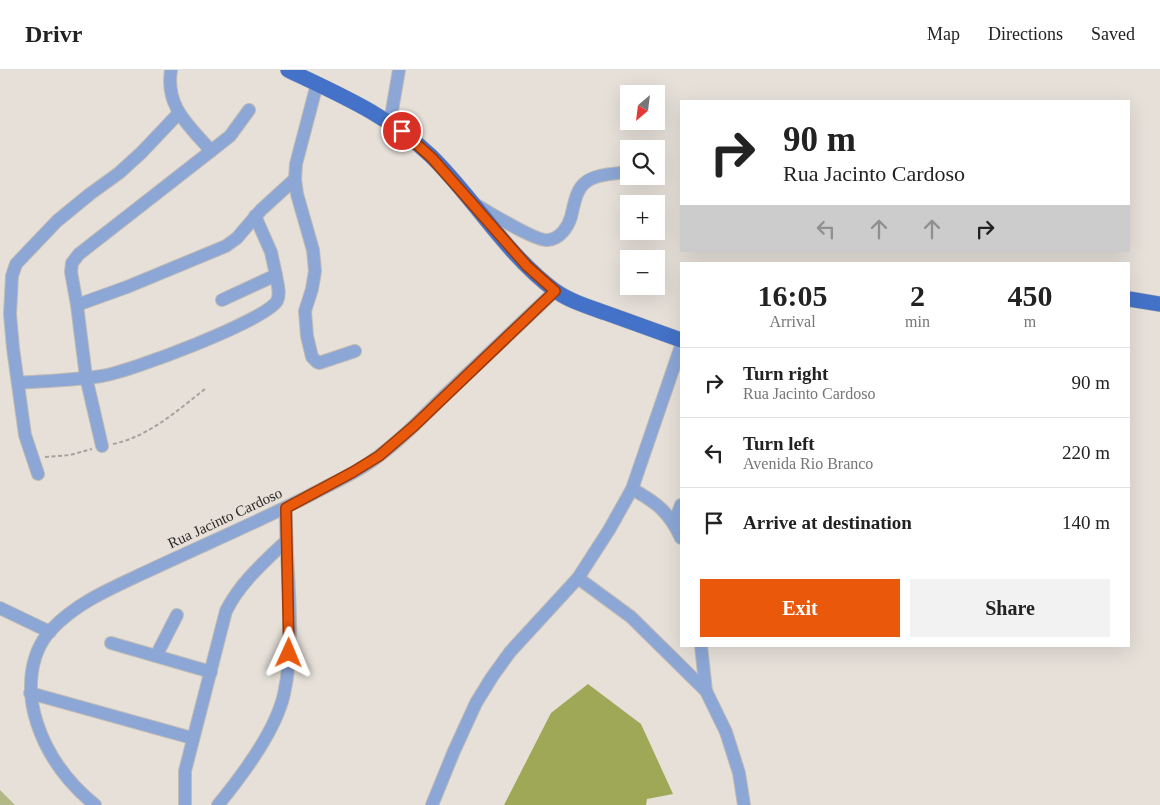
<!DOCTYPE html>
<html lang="en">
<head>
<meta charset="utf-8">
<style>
	body { margin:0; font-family:"Times New Roman",serif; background:#f2f2f2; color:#222; height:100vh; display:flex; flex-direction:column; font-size:19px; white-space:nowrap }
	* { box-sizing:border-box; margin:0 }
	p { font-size:16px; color:#767676 }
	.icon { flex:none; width:28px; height:28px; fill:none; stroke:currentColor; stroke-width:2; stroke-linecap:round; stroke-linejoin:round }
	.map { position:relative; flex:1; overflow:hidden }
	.drawer { position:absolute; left:680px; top:192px; width:450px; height:385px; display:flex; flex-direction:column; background:#fff; border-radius:0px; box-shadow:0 5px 20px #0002 }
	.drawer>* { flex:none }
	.top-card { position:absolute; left:680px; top:30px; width:450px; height:152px; border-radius:0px; box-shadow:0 5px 20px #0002; background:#fff; color:#222; overflow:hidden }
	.needle { width:32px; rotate:208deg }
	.controls { position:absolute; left:620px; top:15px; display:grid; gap:10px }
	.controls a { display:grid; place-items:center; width:45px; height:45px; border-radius:0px; background:#fff; box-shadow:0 5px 20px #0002; font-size:25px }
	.pin { position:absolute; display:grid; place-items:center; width:42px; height:42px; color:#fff; margin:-21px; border:2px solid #fff; border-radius:50%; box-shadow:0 1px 5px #0007 }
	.me { position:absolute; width:55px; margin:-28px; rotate:1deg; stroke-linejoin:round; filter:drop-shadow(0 0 4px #0008) }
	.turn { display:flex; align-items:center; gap:18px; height:105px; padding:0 20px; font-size:22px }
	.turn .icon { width:65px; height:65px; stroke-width:2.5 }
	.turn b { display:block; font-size:35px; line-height:42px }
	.lanes { display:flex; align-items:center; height:48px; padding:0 20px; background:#0003; justify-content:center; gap:25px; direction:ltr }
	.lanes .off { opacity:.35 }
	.eta { display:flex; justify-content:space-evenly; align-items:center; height:85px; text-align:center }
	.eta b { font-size:30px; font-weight:800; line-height:35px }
	.action { display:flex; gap:10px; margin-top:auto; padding:10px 20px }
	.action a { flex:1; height:58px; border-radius:0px; background:#ea580c; color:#fff; font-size:20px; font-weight:800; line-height:58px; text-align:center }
	.action a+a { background:#f2f2f2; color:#222 }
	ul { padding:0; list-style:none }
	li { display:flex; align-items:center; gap:15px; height:70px; padding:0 20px; border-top:1px solid #e0e0e0 }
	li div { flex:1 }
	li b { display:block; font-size:19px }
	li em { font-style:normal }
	header { display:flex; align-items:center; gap:30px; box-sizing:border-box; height:70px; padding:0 25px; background:#fff; border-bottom:1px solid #e0e0e0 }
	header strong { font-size:24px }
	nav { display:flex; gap:28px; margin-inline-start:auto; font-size:18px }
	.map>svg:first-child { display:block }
</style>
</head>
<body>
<header>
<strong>Drivr</strong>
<nav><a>Map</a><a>Directions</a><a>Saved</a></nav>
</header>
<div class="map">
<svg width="1160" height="735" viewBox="0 0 1160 735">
	<rect width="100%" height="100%" fill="#e6e0d9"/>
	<polygon fill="#b2b987" points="0,720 15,735 0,735"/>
	<polygon fill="#9fa856" points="588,614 641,654 673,724 647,729 646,735 504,735 551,643"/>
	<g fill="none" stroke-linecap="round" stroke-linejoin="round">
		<g stroke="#c1bbb5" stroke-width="14">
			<g id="minor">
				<path d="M 171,0 C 165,37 189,55 211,81 L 230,66 L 249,40"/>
				<polyline points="317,14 296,94 295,109 297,124 313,180 315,201 312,219 305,241 307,266 312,287 317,292 319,293 355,281"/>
				<polyline points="390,52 399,0"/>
				<path d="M 476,135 C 489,142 536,172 548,170 C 560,169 568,157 571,147 C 574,135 576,119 586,112 C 596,104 614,104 627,102"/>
				<polyline points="222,230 276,205 271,182 255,146"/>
				<polyline points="77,235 127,217 226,176 237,168 261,140 295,109"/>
				<path d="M 18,313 C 46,311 75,310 102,306 C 129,302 265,251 277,231 C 281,223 277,213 276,205"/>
				<polyline points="102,376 86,307 77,235 71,202 72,193 79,184 211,81"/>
				<polyline points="38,404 25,365 13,278 10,244 12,206 16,194 57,151 90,124 119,103 141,83 179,43"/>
				<path d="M 632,419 C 656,432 669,442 681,468"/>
				<polyline points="674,453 681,435"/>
				<polyline points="578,508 631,547 706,621 726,662 739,703 744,735"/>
				<polyline points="0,538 50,562"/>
				<polyline points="111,573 211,602"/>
				<polyline points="701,576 706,621"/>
				<polyline points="156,586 177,545"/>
				<polyline points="30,623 192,668"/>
				<path d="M 95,735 C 68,713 48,687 37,653 C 27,623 28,585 51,560 C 77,532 114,517 148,501 C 205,474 263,450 318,421 C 335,412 353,404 369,393 C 397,374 421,349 445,325 C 482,290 518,256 555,221"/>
				<path d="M 185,735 L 185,701 L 226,541 C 240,513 263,493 285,472"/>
				<path d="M 218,735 C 241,707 276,660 284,624 C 297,564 285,500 286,438"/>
				<polyline points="432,735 454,681 476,633 492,607 510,582 578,508 609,460 632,419 681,276"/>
			</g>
		</g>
		<g stroke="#c1bbb5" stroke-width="16">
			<g id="primary">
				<path d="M 288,0 C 340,25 388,45 431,86 C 474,128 505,183 554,220 C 569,231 589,237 606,243 C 631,252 656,261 681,270"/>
				<polyline points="1129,229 1160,234"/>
			</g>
		</g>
		<g stroke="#a6a29d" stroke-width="2" stroke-dasharray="4 2.5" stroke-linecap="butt">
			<path d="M 113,374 C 148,367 178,340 205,319"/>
			<polyline points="45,387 70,385 92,379"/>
		</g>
		<use href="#minor" stroke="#8ca7d6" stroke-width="12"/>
		<use href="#primary" stroke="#4472c8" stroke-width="15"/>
	</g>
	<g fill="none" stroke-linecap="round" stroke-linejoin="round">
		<g stroke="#983908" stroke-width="12">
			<polyline id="route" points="289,583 286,438 353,402 379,386 414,356 555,221 527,196 432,88 402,61"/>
		</g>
		<use href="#route" stroke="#ea580c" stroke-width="9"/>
	</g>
	<g text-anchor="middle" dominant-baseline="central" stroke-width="4" stroke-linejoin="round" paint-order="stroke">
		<g font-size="15" fill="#2b2927" stroke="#e6e0d9">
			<text transform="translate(225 448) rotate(-25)">Rua Jacinto Cardoso</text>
		</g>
	</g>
</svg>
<div class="controls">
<a><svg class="needle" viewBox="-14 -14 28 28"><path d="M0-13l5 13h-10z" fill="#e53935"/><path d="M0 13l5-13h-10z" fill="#767676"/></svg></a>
<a><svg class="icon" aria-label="search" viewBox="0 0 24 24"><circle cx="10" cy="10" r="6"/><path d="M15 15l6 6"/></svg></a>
<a>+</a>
<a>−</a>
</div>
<div class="pin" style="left:402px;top:61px;background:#d93025"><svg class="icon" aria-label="arrive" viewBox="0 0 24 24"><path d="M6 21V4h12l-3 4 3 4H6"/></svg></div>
<svg class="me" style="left:289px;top:583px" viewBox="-20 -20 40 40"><path d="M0-17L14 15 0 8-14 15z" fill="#ea580c" stroke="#fff" stroke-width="4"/></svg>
<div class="top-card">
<div class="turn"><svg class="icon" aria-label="right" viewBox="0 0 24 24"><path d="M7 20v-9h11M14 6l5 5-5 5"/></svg><div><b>90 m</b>Rua Jacinto Cardoso</div></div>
<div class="lanes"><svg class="icon off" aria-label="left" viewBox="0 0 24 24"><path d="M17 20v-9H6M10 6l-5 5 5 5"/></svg><svg class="icon off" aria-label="ahead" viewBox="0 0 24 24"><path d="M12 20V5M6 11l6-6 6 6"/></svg><svg class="icon off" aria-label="ahead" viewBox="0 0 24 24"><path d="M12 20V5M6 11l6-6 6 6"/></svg><svg class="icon" aria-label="right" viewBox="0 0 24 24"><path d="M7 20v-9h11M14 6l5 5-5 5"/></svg></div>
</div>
<section class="drawer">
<div class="eta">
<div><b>16:05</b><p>Arrival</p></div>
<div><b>2</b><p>min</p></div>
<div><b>450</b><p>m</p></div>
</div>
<ul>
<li><svg class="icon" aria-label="right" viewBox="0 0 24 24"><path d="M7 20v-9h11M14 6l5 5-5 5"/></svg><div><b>Turn right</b><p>Rua Jacinto Cardoso</p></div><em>90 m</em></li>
<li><svg class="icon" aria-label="left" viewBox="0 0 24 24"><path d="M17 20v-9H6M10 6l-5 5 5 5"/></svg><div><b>Turn left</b><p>Avenida Rio Branco</p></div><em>220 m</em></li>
<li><svg class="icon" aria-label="arrive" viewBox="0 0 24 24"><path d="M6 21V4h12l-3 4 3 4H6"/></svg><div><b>Arrive at destination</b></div><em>140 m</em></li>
</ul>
<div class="action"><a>Exit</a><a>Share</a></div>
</section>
</div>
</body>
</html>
